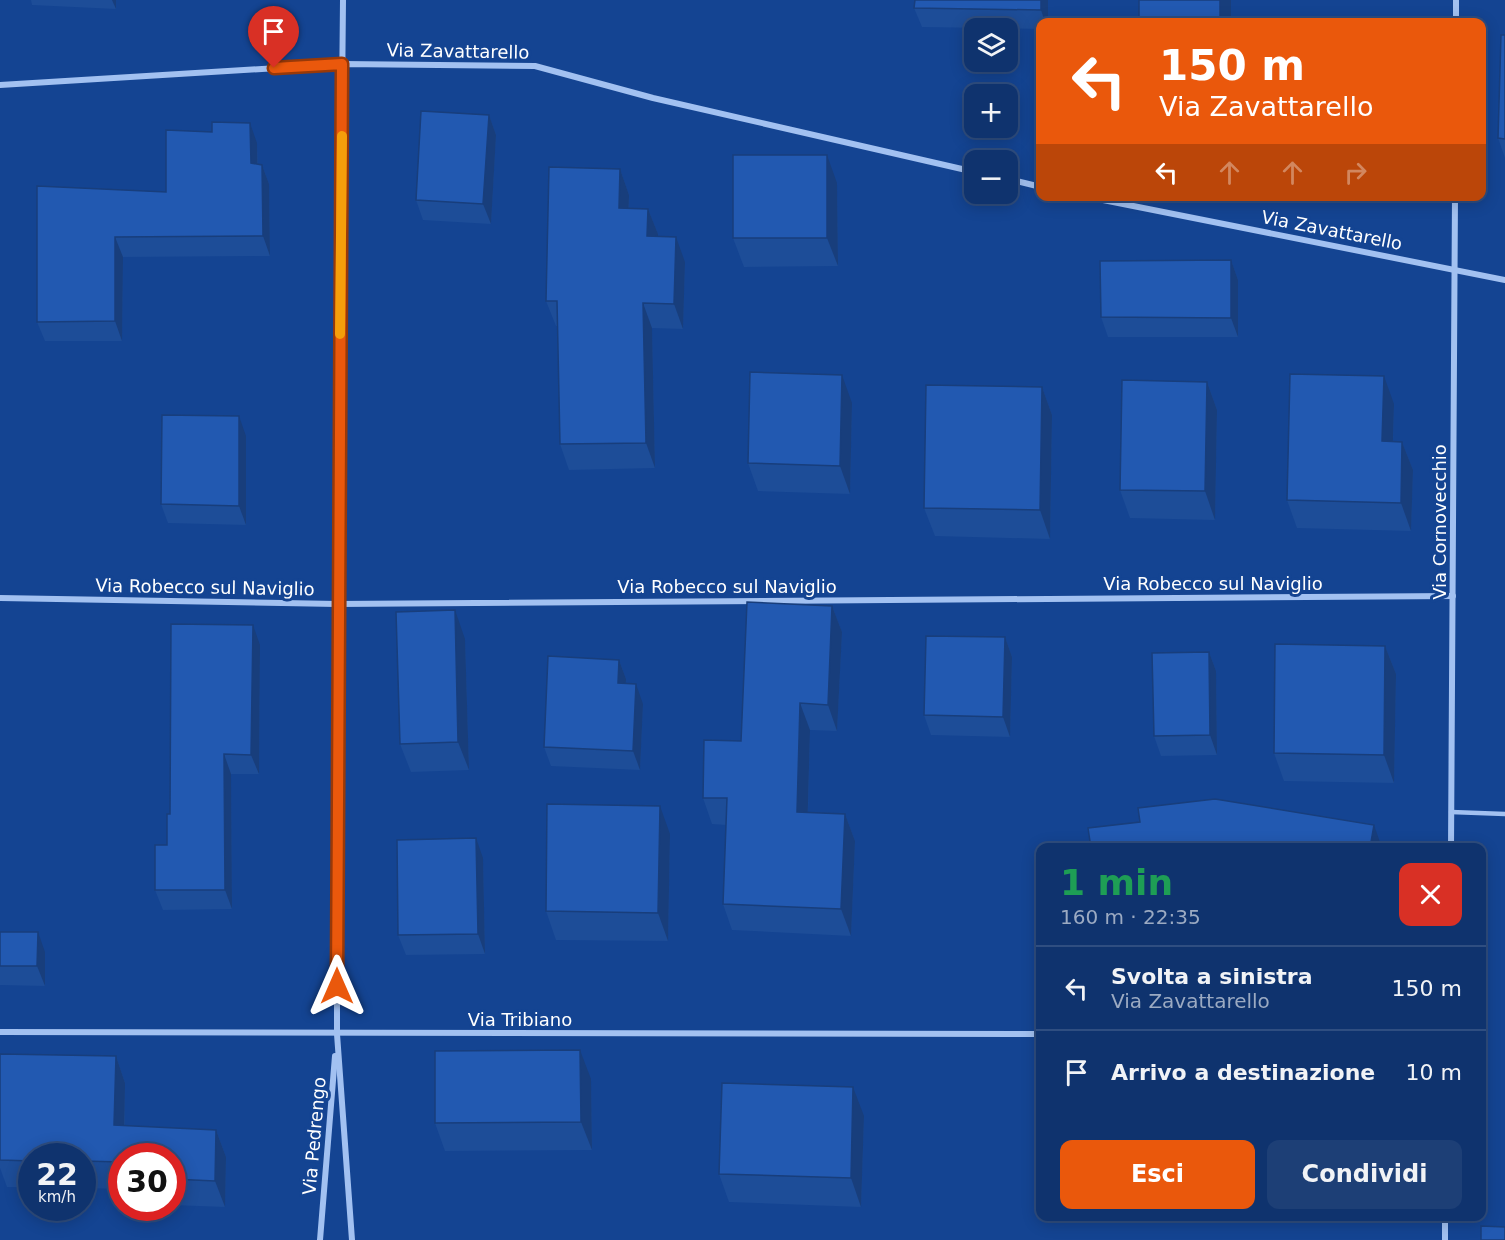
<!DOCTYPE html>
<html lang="it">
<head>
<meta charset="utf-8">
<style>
	body { margin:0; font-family:"DejaVu Sans",sans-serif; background:#1d3f76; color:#f1f3f6; height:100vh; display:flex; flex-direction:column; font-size:22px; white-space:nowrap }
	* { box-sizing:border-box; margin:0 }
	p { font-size:20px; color:#9baac2 }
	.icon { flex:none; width:33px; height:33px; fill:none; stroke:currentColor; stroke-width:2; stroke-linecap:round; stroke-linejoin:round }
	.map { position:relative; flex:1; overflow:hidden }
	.drawer { position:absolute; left:1036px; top:843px; width:450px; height:378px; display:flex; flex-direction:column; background:#0f336e; border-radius:12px; box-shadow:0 3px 15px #0003,0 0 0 2px #2f4e81 }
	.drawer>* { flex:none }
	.hud { position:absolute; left:1036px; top:18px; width:450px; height:183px; border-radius:12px; box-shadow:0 3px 15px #0003,0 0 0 2px #2f4e81; background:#ea580c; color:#fff; overflow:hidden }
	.buttons { position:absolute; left:964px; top:18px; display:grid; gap:12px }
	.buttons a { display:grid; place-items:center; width:54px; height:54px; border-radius:12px; background:#0f336e; box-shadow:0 3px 15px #0003,0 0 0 2px #2f4e81; font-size:30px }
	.speed { position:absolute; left:18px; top:1143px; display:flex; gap:12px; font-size:30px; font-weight:700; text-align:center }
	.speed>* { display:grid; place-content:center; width:78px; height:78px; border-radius:50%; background:#0f336e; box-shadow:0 3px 15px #0003,0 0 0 2px #2f4e81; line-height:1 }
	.speed small { font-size:15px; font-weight:400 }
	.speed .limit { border:9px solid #d22; background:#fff; color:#111 }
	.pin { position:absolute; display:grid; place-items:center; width:51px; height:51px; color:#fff; margin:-62px -26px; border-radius:50% 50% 50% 0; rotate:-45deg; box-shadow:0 0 6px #0007 }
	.pin .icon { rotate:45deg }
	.me { position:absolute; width:66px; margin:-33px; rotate:0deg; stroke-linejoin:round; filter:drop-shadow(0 0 4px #0008) }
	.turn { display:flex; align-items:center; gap:21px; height:126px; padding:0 24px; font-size:27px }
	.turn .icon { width:78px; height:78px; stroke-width:2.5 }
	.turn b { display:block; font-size:42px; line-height:51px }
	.lanes { display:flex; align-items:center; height:57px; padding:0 24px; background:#0003; justify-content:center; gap:30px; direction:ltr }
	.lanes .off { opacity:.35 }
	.round { display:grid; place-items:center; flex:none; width:63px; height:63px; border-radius:12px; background:#1d3f76 }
	.overview { display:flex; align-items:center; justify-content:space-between; height:102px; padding:0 24px }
	h1 { font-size:36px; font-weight:800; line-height:45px; color:#1e9e55 }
	.action { display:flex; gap:12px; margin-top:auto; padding:12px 24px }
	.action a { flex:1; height:69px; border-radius:12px; background:#ea580c; color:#fff; font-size:24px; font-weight:800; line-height:69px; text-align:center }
	.action a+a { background:#1d3f76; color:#f1f3f6 }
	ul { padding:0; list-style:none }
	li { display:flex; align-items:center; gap:18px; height:84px; padding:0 24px; border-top:2px solid #2f4e81 }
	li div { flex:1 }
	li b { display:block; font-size:22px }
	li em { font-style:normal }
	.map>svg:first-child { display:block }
</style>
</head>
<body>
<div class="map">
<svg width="1505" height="1240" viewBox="0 0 1505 1240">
	<rect width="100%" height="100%" fill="#144492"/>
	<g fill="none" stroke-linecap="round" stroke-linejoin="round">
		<polyline stroke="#a2c1f1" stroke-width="4.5" points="1451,812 1505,814"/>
		<g stroke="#a2c1f1" stroke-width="6">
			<polyline points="343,0 337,604 337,1034 352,1240"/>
			<polyline points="1456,22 1456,0"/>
			<polyline points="0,85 342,64 535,66 653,98 975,172"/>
			<polyline points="1008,179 1041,187"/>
			<polyline points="1083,196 1505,280"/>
			<polyline points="0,598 337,604 1453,596"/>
			<polyline points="1451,848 1455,196"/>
			<polyline points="0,1032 1041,1034"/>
			<polyline points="320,1240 335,1056"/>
			<polyline points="1445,1240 1445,1216"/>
		</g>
	</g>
	<g fill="#1d4d98">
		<polygon points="31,0 116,0 116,9 32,5"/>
		<polygon points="915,0 1048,0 1048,22 1041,22 1041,29 922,27 914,8"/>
		<polygon points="1505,35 1505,158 1498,138"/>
		<polygon points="489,115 496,135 491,224 423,220 416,200"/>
		<polygon points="212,132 257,143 258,164 262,165 269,184 270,256 123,257 122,341 45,341 37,322 37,186 166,192"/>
		<polygon points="620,169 629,195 629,208 648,209 658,234 658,236 685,262 683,329 652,328 655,468 569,470 560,444 557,326 556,326 546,301"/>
		<polygon points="837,183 838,266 744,267 733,238"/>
		<polygon points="1231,260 1238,280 1238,337 1108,337 1101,317"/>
		<polygon points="1207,382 1217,410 1215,520 1130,518 1120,490"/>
		<polygon points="1042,387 1052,415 1050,539 935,536 924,508"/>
		<polygon points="852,403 850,494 758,491 748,463"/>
		<polygon points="1394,404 1393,442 1402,442 1413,470 1411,531 1297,528 1287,500"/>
		<polygon points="246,436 246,525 168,523 161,504"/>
		<polygon points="832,606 842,632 837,731 810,730 808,813 845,814 855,841 851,936 732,930 723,904 726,825 712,824 703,798"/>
		<polygon points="1005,637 1012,657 1010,737 931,735 924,715"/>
		<polygon points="465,639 469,770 411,772 400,744"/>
		<polygon points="260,645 259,774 231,774 232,909 163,910 155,890 167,845 170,814"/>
		<polygon points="1385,646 1396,674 1394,783 1284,781 1274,753"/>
		<polygon points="1209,652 1216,671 1217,755 1161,756 1154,736"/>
		<polygon points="619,660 626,679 626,683 643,704 640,770 551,766 544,747"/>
		<polygon points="670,834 668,941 556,940 546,911"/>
		<polygon points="483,858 485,954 406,955 398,935"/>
		<polygon points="0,932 45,952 45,986 0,985"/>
		<polygon points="0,1054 116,1056 125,1083 125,1126 216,1130 226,1157 225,1207 172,1205 172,1156 122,1156 122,1189 82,1188 82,1156 32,1156 32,1187 7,1187 0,1168"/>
		<polygon points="591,1079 592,1150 445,1151 435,1123"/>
		<polygon points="864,1116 861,1207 729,1202 719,1174"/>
	</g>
	<g fill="#183e7c">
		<polygon points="112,0 116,0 116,9"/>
		<polygon points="1041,0 1048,0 1048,22 1045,22 1041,10"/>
		<rect x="1220" y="0" width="11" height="22"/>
		<polygon points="489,115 496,135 491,224 483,204"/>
		<polygon points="250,123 257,143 258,183 251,163"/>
		<polygon points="827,155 837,183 838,266 827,238"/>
		<polygon points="262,165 269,184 270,256 263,236"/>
		<polygon points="620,169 629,195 628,233 619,208"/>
		<polygon points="648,209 658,234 656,261 647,236"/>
		<polygon points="115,237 123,257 122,341 115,321"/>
		<polygon points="676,237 685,262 683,329 674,304"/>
		<polygon points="1231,260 1238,280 1238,337 1231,318"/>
		<polygon points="643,303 652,328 655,468 646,443"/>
		<polygon points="842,375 852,403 850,494 840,466"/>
		<polygon points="1384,376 1394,404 1392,470 1382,441"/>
		<polygon points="1207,382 1217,410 1215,520 1205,491"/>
		<polygon points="1042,387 1052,415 1050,539 1040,510"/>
		<polygon points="239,416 246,436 246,525 239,506"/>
		<polygon points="1402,442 1413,470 1411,531 1401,503"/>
		<polygon points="832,606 842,632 837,731 828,705"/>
		<polygon points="455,610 465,639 469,770 458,742"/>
		<polygon points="253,625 260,645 259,774 251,755"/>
		<polygon points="1005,637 1012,657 1010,737 1003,717"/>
		<polygon points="1385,646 1396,674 1394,783 1384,755"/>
		<polygon points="1209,652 1216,671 1217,755 1210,735"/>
		<polygon points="619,660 626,679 625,703 618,683"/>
		<polygon points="636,684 643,704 640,770 633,751"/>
		<polygon points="800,703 810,730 807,839 797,812"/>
		<polygon points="224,754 231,774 232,909 225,890"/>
		<polygon points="660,806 670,834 668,941 658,913"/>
		<polygon points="845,814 855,841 851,936 841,909"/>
		<polygon points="1374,825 1381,845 1380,848 1370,848"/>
		<polygon points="476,838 483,858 485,954 478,934"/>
		<polygon points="38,932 45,952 45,986 37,966"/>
		<polygon points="580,1050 591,1079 592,1150 581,1122"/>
		<polygon points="116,1056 125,1083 124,1152 114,1125"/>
		<polygon points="853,1087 864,1116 861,1207 851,1178"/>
		<polygon points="216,1130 226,1157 225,1207 215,1181"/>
	</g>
	<g fill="#2259b1" stroke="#183e7c" stroke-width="1.5">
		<polygon points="915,0 1041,0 1041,10 914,8"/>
		<rect x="1139" y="0" width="81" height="22"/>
		<polygon points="1501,35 1505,35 1505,139 1498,138"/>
		<polygon points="421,111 489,115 483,204 416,200"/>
		<polygon points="212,122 250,123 251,163 262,165 263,236 115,237 115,321 37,322 37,186 166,192 166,130 212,132"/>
		<rect x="733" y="155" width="94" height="83"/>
		<polygon points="549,167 620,169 619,208 648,209 647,236 676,237 674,304 643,303 646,443 560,444 557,301 546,301"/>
		<polygon points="1231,260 1231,318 1101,317 1100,261"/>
		<polygon points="750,372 842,375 840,466 748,463"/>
		<polygon points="1290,374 1384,376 1382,441 1402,442 1401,503 1287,500"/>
		<polygon points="1122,380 1207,382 1205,491 1120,490"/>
		<polygon points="926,385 1042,387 1040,510 924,508"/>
		<polygon points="162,415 239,416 239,506 161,504"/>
		<polygon points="747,602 832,606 828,705 800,703 797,812 845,814 841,909 723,904 727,798 703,798 704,740 741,741"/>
		<polygon points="455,610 458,742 400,744 396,612"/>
		<polygon points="171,624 253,625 251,755 224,754 225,890 155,890 155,845 167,845 167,814 170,814"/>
		<polygon points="926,636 1005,637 1003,717 924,715"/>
		<polygon points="1275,644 1385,646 1384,755 1274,753"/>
		<polygon points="1209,652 1210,735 1154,736 1152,653"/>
		<polygon points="548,656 619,660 618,683 636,684 633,751 544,747"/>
		<polygon points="1215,799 1374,825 1370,848 1091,848 1088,828 1140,822 1138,808"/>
		<polygon points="547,804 660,806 658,913 546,911"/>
		<polygon points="476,838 478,934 398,935 397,840"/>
		<polygon points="0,932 38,932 37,966 0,966"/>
		<polygon points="580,1050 581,1122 435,1123 435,1051"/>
		<polygon points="0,1054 116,1056 114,1125 216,1130 215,1181 172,1179 172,1156 122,1156 122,1162 82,1161 82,1156 32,1156 32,1161 0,1160"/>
		<polygon points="722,1083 853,1087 851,1178 719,1174"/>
		<polygon points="1481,1226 1505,1227 1505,1240 1481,1240"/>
	</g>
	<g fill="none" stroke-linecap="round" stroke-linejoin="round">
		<g stroke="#983908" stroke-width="15">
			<polyline id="route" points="274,68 342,64 337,986"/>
		</g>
		<use href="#route" stroke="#ea580c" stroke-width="10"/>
		<polyline stroke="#f59e0b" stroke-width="10" points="340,334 342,136"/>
	</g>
	<g text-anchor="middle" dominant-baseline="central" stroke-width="6" stroke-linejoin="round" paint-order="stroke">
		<g font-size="18" fill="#fff" stroke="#144492">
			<text transform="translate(458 51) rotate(1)">Via Zavattarello</text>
			<text transform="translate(1332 230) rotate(11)">Via Zavattarello</text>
			<text transform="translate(1439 522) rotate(-90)">Via Cornovecchio</text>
			<text x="1213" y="583">Via Robecco sul Naviglio</text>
			<text x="727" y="586">Via Robecco sul Naviglio</text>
			<text transform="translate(205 587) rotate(1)">Via Robecco sul Naviglio</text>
			<text x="520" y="1019">Via Tribiano</text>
			<text transform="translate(314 1136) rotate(-85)">Via Pedrengo</text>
		</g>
	</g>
</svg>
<div class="buttons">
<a><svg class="icon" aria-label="layers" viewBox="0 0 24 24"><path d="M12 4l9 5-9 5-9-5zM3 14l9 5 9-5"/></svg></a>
<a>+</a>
<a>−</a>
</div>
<div class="speed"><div>22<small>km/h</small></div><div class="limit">30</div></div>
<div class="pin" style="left:274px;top:68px;background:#d93025"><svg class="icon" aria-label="arrive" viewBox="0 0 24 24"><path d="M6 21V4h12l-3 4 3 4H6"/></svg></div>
<svg class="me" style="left:337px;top:986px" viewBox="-20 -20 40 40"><path d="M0-17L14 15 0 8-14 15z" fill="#ea580c" stroke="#fff" stroke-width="4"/></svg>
<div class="hud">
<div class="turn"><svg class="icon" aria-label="left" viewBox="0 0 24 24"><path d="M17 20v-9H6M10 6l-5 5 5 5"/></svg><div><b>150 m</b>Via Zavattarello</div></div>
<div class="lanes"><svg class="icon" aria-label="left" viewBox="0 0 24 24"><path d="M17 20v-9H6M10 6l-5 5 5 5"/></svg><svg class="icon off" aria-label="ahead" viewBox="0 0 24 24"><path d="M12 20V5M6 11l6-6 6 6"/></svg><svg class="icon off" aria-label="ahead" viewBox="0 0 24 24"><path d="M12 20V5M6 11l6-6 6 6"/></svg><svg class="icon off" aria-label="right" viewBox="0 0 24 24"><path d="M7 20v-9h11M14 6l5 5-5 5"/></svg></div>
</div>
<section class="drawer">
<div class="overview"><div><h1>1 min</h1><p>160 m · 22:35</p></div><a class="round" style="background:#d93025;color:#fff"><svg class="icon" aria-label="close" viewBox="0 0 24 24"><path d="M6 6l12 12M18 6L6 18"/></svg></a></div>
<ul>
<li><svg class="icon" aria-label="left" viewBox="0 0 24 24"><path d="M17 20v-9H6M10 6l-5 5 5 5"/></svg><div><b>Svolta a sinistra</b><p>Via Zavattarello</p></div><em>150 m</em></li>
<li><svg class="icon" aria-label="arrive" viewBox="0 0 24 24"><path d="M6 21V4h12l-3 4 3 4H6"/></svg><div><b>Arrivo a destinazione</b></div><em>10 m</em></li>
</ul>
<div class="action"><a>Esci</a><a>Condividi</a></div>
</section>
</div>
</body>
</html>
